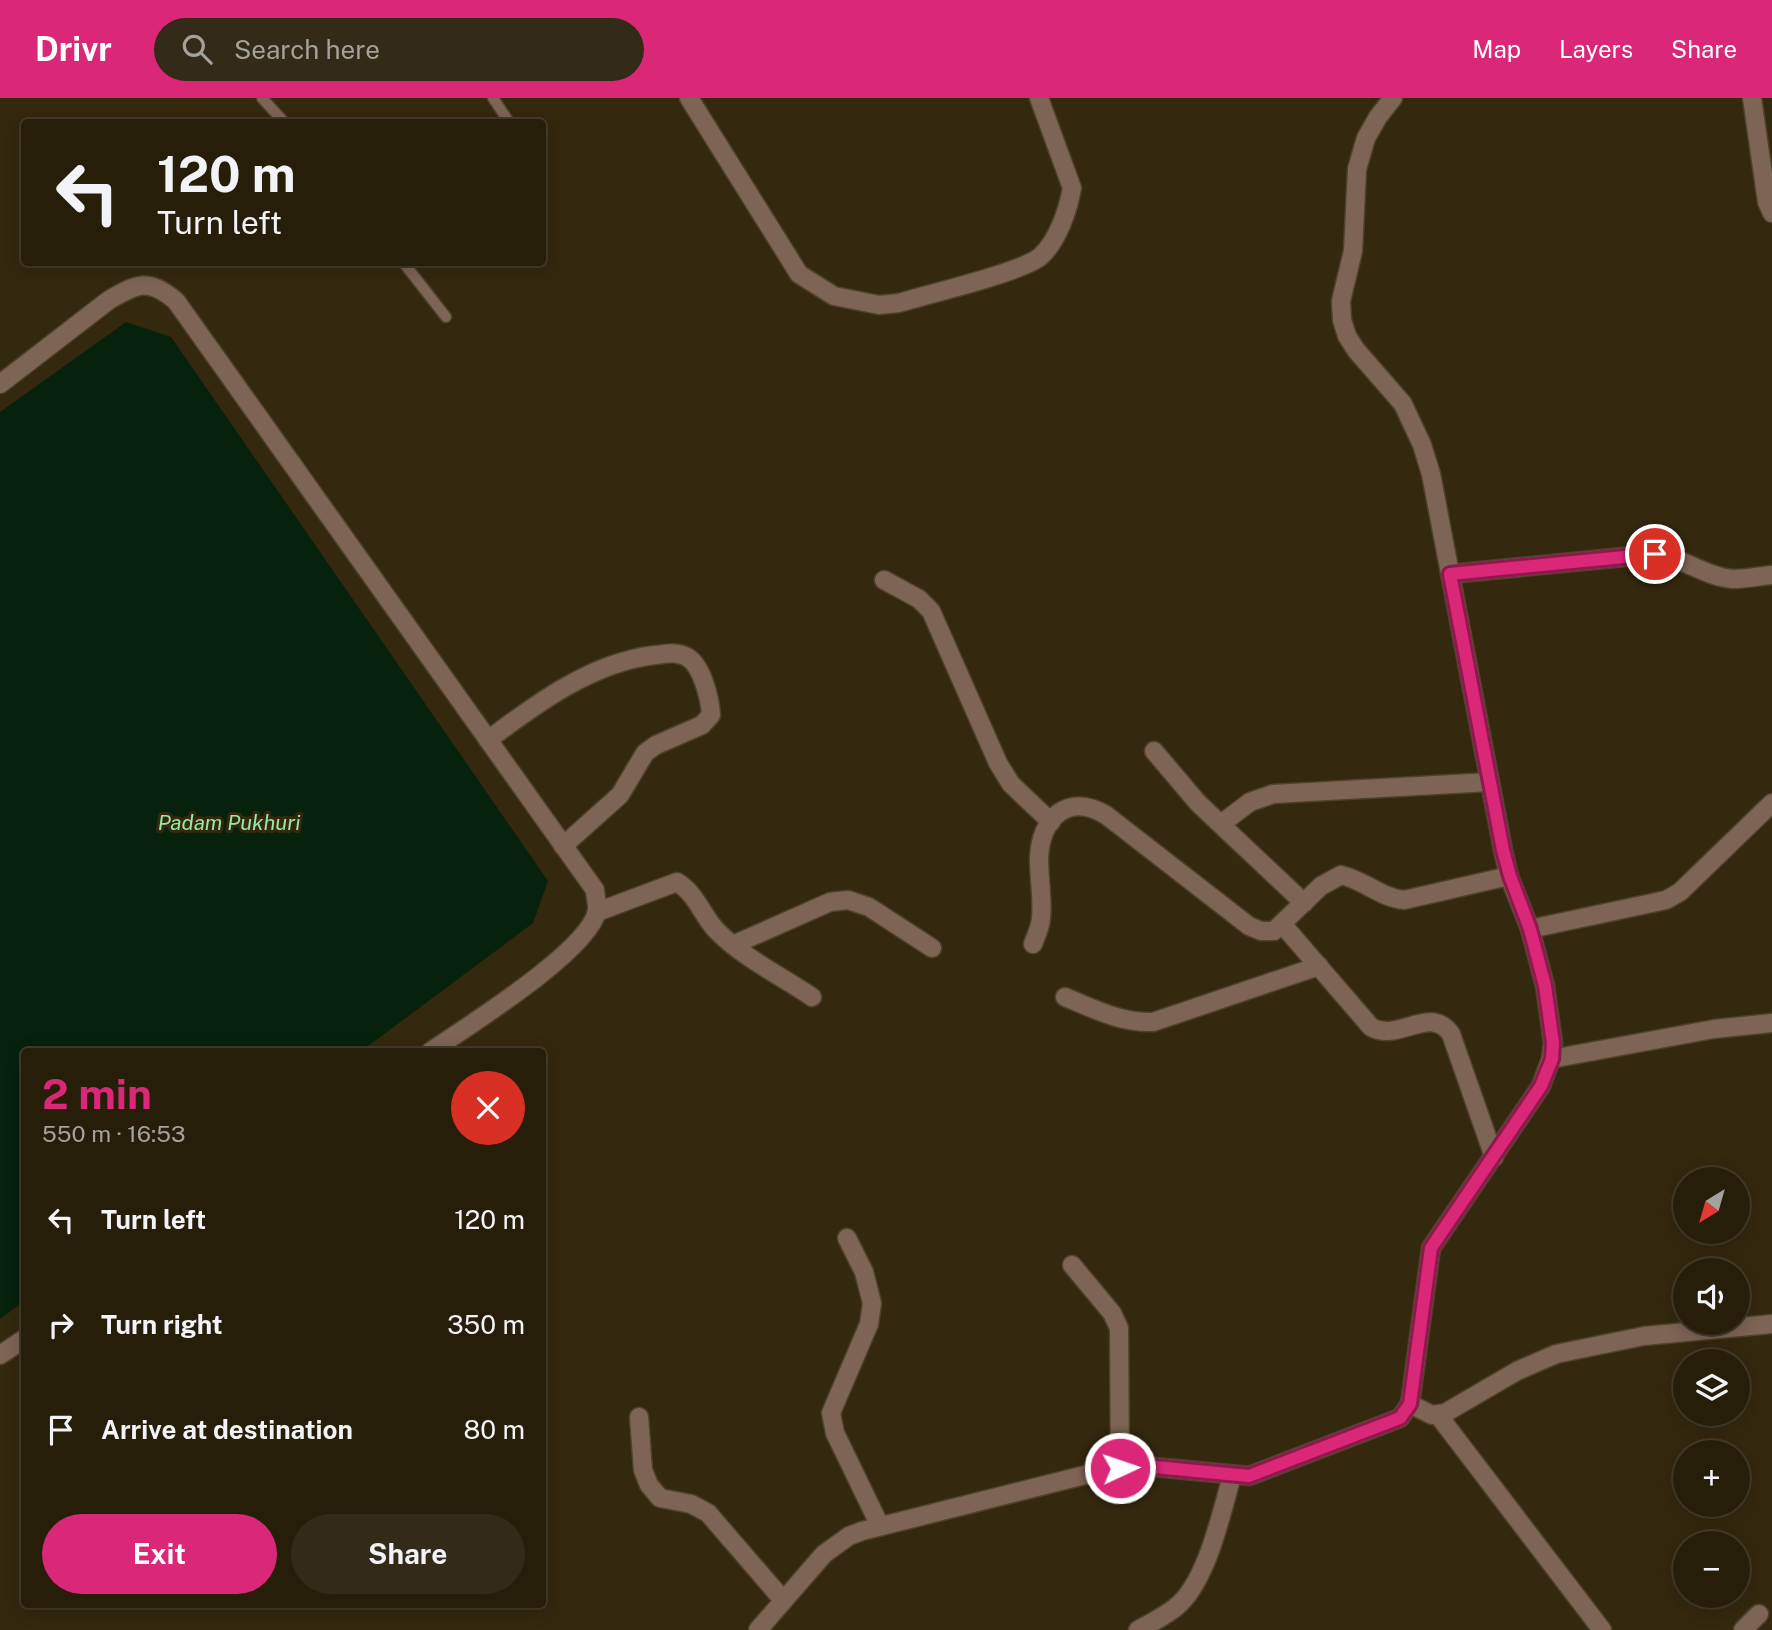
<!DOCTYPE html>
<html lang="en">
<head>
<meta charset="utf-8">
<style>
	body { margin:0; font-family:"Public Sans",sans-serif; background:#332b18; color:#f1f3f6; height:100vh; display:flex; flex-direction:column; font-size:26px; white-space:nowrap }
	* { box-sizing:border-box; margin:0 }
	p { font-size:23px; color:#a4a29c }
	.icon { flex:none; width:38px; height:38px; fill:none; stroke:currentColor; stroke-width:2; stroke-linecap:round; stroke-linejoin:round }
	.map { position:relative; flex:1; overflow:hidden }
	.sheet { position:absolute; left:21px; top:950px; width:525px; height:560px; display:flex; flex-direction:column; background:#271e0a; border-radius:7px; box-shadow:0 4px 18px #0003,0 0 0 2px #433c2b }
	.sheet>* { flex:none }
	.guide { position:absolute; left:21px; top:21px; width:525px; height:147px; border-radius:7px; box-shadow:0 4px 18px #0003,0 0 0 2px #433c2b; background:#271e0a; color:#f1f3f6; overflow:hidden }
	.needle { width:46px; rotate:217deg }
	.tools { position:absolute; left:1673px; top:1069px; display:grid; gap:14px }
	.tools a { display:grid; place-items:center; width:77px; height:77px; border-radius:50%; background:#271e0a; box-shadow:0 4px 18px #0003,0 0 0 2px #433c2b; font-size:35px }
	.pin { position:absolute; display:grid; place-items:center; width:60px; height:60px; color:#fff; margin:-30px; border:4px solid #fff; border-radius:50%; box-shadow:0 2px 7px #0007 }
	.me { position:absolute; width:77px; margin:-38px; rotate:87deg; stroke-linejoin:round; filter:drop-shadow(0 0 5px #0008) }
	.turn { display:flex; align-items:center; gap:24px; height:147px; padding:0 21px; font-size:32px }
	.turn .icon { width:91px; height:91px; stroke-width:2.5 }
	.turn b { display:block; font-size:49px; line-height:60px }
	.round { display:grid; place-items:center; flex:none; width:74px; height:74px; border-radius:37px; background:#332b18 }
	.summary { display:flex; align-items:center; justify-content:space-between; height:119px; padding:0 21px }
	h1 { font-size:42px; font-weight:700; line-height:52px; color:#db2777 }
	.action { display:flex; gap:14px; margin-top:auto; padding:14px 21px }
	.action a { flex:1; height:80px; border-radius:42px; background:#db2777; color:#fff; font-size:28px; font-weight:700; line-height:80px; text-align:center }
	.action a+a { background:#332b18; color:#f1f3f6 }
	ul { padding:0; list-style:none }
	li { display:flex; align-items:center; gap:21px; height:105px; padding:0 21px }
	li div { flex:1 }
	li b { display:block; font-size:26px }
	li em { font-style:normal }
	header { display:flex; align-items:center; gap:42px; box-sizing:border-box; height:98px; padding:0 35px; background:#db2777; color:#fff }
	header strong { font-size:33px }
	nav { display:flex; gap:38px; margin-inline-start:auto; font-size:24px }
	.search { width:490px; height:63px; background:#332b18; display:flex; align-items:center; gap:18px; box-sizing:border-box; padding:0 24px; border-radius:38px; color:#a4a29c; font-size:26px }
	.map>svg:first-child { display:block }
</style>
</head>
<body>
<header>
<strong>Drivr</strong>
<div class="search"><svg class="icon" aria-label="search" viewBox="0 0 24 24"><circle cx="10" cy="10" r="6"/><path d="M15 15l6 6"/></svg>Search here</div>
<nav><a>Map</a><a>Layers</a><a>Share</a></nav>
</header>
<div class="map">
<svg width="1772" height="1532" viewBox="0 0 1772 1532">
	<rect width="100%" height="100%" fill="#34280e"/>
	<polygon fill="#06210c" points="126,224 171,239 548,783 533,825 360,954 24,954 24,1203 0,1221 0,314"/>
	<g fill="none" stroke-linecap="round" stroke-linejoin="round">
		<g stroke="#4e432a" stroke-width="13">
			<g id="service">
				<polyline points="262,0 284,24"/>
				<polyline points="493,0 509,24"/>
				<polyline points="403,164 446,219"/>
			</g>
		</g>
		<g stroke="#4e432a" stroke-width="21">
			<g id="minor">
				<path d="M 689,0 L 799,176 L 834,198 L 879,207 L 899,205 C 928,196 1023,174 1041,158 C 1058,142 1068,112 1072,90 L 1039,0"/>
				<polyline points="1752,0 1767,104 1772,115"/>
				<path d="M 1450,476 L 1655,456 C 1682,459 1706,479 1733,481 C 1746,481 1760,478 1772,477"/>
				<polyline points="884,482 919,501 931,513 998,665 1011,686 1051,724"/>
				<path d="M 488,642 C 537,605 593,564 655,557 C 666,556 677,553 687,559 C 702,567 710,601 711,617 L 702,627 L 656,647 L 645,655 L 620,697 L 563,748"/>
				<polyline points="1154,653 1198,705 1304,805"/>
				<polyline points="1221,726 1250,704 1273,696 1490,684"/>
				<path d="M 597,814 L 677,784 C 697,796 702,818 718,834 C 744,860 781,878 812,899"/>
				<path d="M 1283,827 L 1371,929 C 1398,945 1430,906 1451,936 L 1494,1059"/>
				<polyline points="1530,831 1666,802 1680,794 1772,705"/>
				<path d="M 1033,846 C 1036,838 1040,830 1041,821 C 1043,801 1039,781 1039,761 C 1040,720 1068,694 1106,717 L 1249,828 L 1261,833 L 1274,833 L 1321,788 L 1341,777 C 1364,782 1381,800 1404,802 L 1509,778"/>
				<polyline points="733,847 830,804 848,802 869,809 932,850"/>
				<path d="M 1065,899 C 1094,911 1121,925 1153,924 L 1319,868"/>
				<polyline points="1551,961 1714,931 1772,925"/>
				<polyline points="847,1140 864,1174 872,1205 869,1226 831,1315 835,1335 880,1428"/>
				<polyline points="1072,1167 1112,1215 1119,1230 1120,1370"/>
				<polyline points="1410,1306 1432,1317 1445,1315 1517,1273 1556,1256 1644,1238 1772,1226"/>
				<polyline points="1438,1317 1602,1532"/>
				<polyline points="639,1319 643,1372 649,1387 660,1400 691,1406 708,1415 783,1502"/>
				<path d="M 1138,1532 C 1151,1525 1165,1518 1176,1509 C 1207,1484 1221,1416 1232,1378"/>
				<polyline points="1743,1532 1759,1516"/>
			</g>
		</g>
		<g stroke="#4e432a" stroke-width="21">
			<g id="tertiary">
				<path d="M 0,286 L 109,202 C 138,185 149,180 176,203 L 595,792 C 595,798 598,807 597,813 C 589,853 466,929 430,954"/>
				<polyline points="0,1257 24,1241"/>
				<polyline points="758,1532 824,1456 849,1438 862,1433 1105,1372 1144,1368 1249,1378 1400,1320 1410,1306 1431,1150 1541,988 1551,961 1553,945 1545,888 1530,831 1509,778 1503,752 1431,376 1422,347 1403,306 1356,252 1347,238 1342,222 1341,203 1353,153 1357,71 1366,40 1378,19 1393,0"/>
			</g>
		</g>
		<use href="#service" stroke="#7d6455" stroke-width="10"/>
		<use href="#minor" stroke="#7d6455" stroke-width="18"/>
		<use href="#tertiary" stroke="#7d6455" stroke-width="18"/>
	</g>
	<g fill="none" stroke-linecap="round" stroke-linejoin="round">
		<g stroke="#8e194d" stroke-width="18">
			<polyline id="route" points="1120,1370 1144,1368 1249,1378 1400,1320 1410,1306 1431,1150 1541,988 1552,961 1553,945 1545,888 1530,831 1510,778 1503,752 1450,476 1655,456"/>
		</g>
		<use href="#route" stroke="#db2777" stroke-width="12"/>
	</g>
	<g text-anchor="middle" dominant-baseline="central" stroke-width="6" stroke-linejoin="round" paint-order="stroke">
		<g font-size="21" font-style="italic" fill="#99e6a5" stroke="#34280e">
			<text x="229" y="724">Padam Pukhuri</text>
		</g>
	</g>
</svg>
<div class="tools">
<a><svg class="needle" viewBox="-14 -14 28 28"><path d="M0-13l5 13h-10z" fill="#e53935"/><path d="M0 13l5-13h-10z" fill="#a4a29c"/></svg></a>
<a><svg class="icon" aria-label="sound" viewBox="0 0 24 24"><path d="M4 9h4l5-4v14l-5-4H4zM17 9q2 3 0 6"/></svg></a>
<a><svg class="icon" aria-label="layers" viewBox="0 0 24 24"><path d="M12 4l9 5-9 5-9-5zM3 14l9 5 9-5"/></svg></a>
<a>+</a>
<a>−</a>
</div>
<div class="pin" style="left:1655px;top:456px;background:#d93025"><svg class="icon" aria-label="arrive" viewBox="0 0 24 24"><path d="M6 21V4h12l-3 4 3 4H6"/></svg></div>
<svg class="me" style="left:1120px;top:1370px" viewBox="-20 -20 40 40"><circle r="17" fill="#db2777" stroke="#fff" stroke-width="3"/><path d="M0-11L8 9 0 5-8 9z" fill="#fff"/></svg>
<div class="guide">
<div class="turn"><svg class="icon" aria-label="left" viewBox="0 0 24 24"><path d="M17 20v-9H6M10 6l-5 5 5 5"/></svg><div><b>120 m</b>Turn left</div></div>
</div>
<section class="sheet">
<div class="summary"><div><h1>2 min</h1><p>550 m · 16:53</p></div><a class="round" style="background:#d93025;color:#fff"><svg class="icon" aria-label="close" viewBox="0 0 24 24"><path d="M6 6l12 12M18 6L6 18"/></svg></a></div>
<ul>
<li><svg class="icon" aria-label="left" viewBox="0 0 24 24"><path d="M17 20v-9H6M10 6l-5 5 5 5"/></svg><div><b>Turn left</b></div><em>120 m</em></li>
<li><svg class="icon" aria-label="right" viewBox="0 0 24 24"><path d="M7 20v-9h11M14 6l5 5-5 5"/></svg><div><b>Turn right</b></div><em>350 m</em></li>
<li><svg class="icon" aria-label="arrive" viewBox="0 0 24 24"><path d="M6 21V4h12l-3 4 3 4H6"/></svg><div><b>Arrive at destination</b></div><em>80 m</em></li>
</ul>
<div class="action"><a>Exit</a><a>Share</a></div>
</section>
</div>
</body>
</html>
